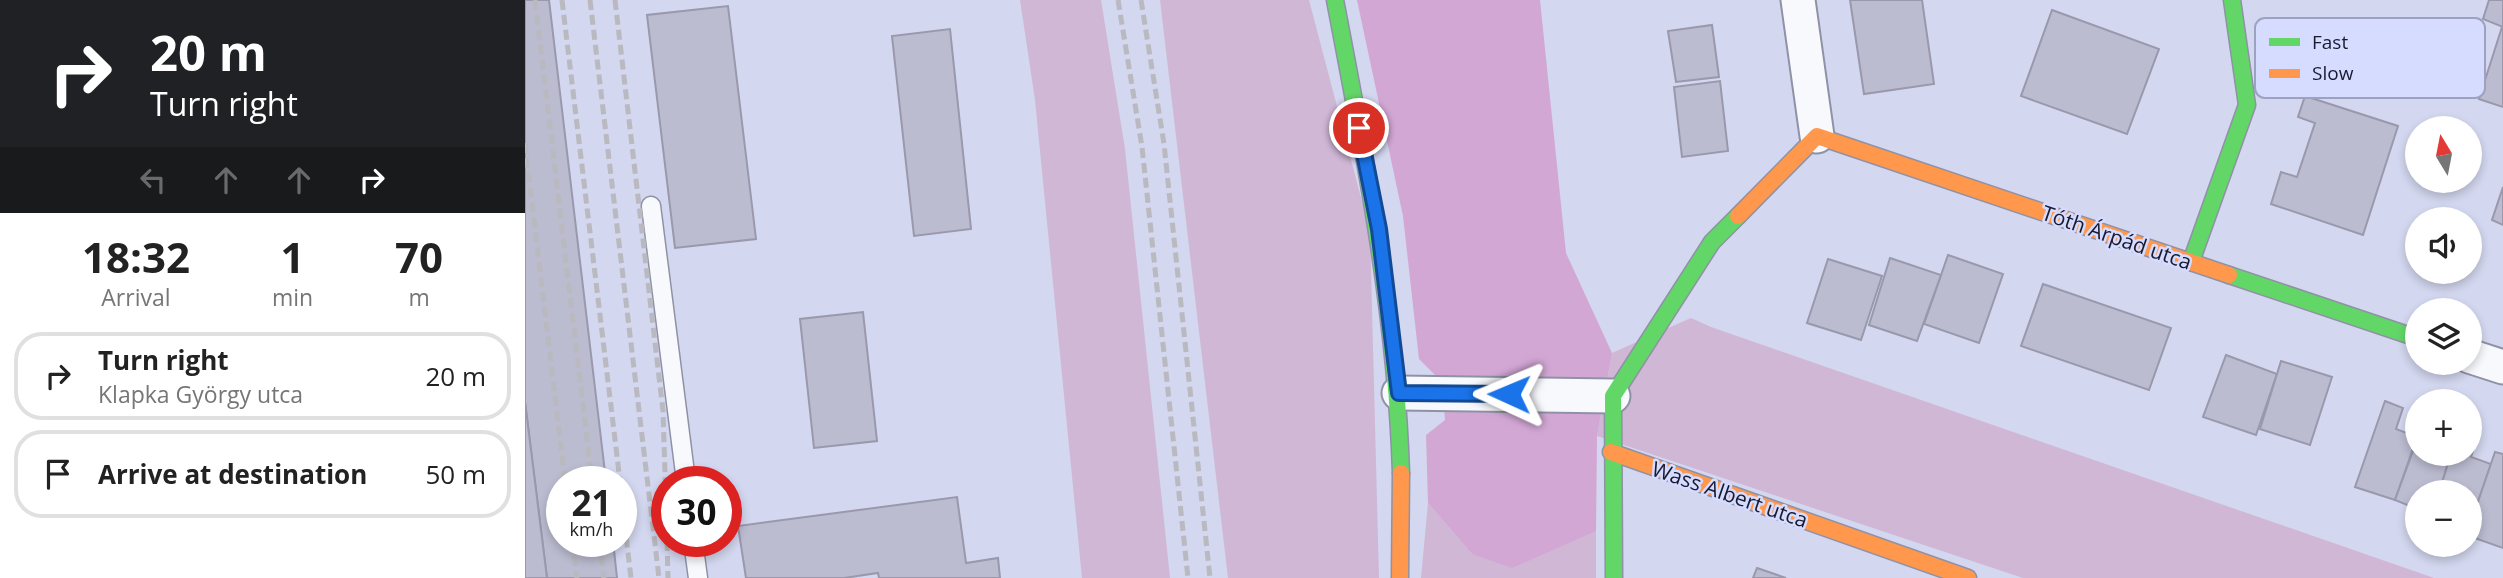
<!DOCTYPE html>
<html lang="en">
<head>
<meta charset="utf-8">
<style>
	body { margin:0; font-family:"Open Sans",sans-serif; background:#f2f2f2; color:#222; height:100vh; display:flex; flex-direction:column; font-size:26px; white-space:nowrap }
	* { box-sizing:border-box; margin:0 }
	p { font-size:23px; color:#767676 }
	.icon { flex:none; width:38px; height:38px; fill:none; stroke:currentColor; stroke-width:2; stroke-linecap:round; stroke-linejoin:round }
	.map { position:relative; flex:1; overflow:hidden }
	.sheet { display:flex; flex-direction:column; background:#fff; width:525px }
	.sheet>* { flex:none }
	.banner { background:#202124; color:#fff; overflow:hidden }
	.needle { width:46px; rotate:350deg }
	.tools { position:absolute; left:1880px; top:116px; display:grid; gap:14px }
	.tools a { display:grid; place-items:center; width:77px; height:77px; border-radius:50%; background:#fff; box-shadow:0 4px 10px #0003; font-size:35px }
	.speed { position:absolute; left:21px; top:466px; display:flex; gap:14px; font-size:35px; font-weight:700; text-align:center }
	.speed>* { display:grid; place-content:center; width:91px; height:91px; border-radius:50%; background:#fff; box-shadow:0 4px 10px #0003; line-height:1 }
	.speed small { font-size:18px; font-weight:400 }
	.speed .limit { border:10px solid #d22; background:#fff; color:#111 }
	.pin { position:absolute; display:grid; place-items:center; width:60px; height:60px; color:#fff; margin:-30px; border:4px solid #fff; border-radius:50%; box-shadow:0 2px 7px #0007 }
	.me { position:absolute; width:77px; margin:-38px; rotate:271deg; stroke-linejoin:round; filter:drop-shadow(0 0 5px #0008) }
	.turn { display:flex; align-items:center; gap:24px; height:147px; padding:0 35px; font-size:32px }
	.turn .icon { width:91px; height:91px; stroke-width:2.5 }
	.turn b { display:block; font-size:49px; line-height:60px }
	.lanes { display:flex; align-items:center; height:66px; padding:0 35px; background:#0003; justify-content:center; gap:35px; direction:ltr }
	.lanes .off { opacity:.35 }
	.eta { display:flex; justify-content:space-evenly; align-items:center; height:119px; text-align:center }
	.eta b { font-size:42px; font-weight:700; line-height:49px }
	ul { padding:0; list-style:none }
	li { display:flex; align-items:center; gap:21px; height:88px; margin:0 14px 10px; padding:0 21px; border:4px solid #e0e0e0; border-radius:28px }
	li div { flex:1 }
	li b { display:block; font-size:26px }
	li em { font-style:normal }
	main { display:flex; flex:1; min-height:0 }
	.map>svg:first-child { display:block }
</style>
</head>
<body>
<main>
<section class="sheet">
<div class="banner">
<div class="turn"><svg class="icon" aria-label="right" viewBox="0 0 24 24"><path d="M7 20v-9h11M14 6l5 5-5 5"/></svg><div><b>20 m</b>Turn right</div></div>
<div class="lanes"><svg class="icon off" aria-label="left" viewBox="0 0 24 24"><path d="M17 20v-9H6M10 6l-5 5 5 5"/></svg><svg class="icon off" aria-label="ahead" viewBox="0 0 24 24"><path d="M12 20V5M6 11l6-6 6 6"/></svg><svg class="icon off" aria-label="ahead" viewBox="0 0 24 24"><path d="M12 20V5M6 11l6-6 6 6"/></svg><svg class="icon" aria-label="right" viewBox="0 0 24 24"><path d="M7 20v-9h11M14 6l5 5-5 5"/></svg></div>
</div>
<div class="eta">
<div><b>18:32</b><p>Arrival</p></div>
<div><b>1</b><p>min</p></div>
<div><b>70</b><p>m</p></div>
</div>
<ul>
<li><svg class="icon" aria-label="right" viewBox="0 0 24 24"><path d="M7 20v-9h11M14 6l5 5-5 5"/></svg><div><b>Turn right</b><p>Klapka György utca</p></div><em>20 m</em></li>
<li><svg class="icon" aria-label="arrive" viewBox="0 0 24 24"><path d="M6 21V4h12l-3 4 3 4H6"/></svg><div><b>Arrive at destination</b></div><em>50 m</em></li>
</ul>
</section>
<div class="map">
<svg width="1978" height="578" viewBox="0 0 1978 578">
	<rect width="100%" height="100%" fill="#d3d7ef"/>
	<g fill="#d0b7d6">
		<polygon points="495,0 576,0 600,149 645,578 557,578 510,100"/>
		<polygon points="635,0 784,0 845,232 854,578 703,578"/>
		<polygon points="1166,318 1186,327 1909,578 1498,578 1072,436 1087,353"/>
		<polygon points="903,503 947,554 1071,531 1071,578 896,578"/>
	</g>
	<polygon fill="#d2a7d4" points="832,0 1015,0 1041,253 1087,353 1072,436 1071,531 987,568 947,554 903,503 901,435 920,420 917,382 894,359 878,216"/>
	<g fill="#bcbcd1" stroke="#9998ad" stroke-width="2">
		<polygon points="0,0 24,0 81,481 37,481 37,541 88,541 92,578 22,578 0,402"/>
		<polygon points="1325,0 1397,0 1409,84 1339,94"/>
		<polygon points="1964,0 1978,0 1978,27 1958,19"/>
		<polygon points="203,6 231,239 150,248 122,15"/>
		<polygon points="1527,10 1634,49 1602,134 1496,96"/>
		<polygon points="1187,25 1194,77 1151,82 1143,31"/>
		<polygon points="1977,27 1978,27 1978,107 1954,99"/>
		<polygon points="425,29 446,229 389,236 367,36"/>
		<polygon points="1195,81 1203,151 1157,157 1149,87"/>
		<polygon points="1780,96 1873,126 1838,235 1746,204 1756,172 1772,177 1790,123 1773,117"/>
		<polygon points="1978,187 1978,225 1967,220"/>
		<polygon points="1423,255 1478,274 1454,343 1399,324"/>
		<polygon points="1365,258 1416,275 1392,341 1344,325"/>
		<polygon points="1303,259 1357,276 1336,340 1282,323"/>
		<polygon points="1518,284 1646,328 1624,390 1496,346"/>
		<polygon points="338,312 352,441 289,448 275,319"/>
		<polygon points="1701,355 1752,374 1731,435 1678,417"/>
		<polygon points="1756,361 1807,377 1785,445 1735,429"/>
		<polygon points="1860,401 1878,408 1871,429 1892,437 1870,500 1830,487"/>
		<polygon points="0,402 22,578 0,578"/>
		<polygon points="1944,433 1953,436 1946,457 1966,464 1944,528 1944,492 1914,492 1926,453 1944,453"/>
		<polygon points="1892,440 1892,453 1926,453 1914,492 1892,492 1892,509 1870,500"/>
		<polygon points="1970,452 1978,454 1978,548 1944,536 1944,528"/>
		<polygon points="432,497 441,563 473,558 475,578 354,578 353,573 319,578 221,578 213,526"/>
		<polygon points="1232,568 1261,578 1228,578"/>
	</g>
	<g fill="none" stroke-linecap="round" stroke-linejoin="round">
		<g stroke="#8f92a6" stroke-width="21">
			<g id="lane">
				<polyline points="126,206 161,481"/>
				<polyline points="168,541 173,578"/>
			</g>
		</g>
		<g stroke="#8f92a6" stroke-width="37">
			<g id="street">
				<polyline points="1273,0 1292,136"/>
				<polyline points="1944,356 1978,367"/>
				<polyline points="874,393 1088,396"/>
			</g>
		</g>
		<g stroke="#8f92a6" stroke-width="19">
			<g id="fast">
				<path d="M 810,0 C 840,157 871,313 876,473"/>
				<polyline points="1666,262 1722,105 1707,0"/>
				<polyline points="1704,275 1892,338"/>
				<polyline points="1089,578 1088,396 1187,242 1213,216"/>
			</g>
		</g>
		<g stroke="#8f92a6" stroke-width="19">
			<g id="slow">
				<polyline points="1213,216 1292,136 1704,275"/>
				<polyline points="1086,452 1443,578"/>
				<polyline points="875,578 876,473"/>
			</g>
		</g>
		<use href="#lane" stroke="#f8f9fd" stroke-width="18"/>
		<use href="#street" stroke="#f8f9fd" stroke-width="33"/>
		<use href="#fast" stroke="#63d668" stroke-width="16"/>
		<use href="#slow" stroke="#ff974d" stroke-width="16"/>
		<g stroke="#b9b9bf" stroke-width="5" stroke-dasharray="10 5" stroke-linecap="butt">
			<polyline points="10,0 67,481"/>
			<polyline points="37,0 95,481"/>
			<polyline points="65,0 134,578"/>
			<polyline points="90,0 138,411 142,537"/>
			<polyline points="593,0 617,147 663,578"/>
			<polyline points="616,0 639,144 685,578"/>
			<polyline points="0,143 40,481"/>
			<polyline points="96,493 106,578"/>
			<polyline points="47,541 52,578"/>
			<polyline points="74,541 79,578"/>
			<polyline points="142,541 143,578"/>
		</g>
	</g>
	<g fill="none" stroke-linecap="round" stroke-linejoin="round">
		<g stroke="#114b97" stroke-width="18">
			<polyline id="route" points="834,128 854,229 874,393 984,394"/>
		</g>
		<use href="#route" stroke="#1a73e8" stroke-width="12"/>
	</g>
	<g text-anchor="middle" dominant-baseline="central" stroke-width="5" stroke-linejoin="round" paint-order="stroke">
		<g font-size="21" fill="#181b30" stroke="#d6dcff">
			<text transform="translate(1592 237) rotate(19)">Tóth Árpád utca</text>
			<text transform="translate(1205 494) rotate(19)">Wass Albert utca</text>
		</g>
	</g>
	<rect x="1730" y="18" width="230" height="80" rx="10" fill="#d6dcff" stroke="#9da2c1" stroke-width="2"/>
	<rect x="1744" y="38" width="31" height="8" fill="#63d668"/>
	<rect x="1744" y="69" width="31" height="9" fill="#ff974d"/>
	<g font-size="19" fill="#181b30">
		<text x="1787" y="49">Fast</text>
		<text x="1787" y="80">Slow</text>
	</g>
</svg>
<div class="tools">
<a><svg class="needle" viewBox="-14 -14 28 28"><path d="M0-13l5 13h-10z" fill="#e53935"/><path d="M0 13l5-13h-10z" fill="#767676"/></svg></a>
<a><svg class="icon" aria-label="sound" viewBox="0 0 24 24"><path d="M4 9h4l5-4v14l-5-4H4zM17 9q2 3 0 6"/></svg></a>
<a><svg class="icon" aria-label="layers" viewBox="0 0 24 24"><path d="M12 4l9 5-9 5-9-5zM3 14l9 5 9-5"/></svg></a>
<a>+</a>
<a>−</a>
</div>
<div class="speed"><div>21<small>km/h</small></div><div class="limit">30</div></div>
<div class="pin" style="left:834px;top:128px;background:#d93025"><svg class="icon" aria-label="arrive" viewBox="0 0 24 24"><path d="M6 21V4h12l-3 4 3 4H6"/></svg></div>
<svg class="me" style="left:984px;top:394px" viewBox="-20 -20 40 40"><path d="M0-17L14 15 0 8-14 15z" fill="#1a73e8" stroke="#fff" stroke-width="4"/></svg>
</div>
</main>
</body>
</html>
